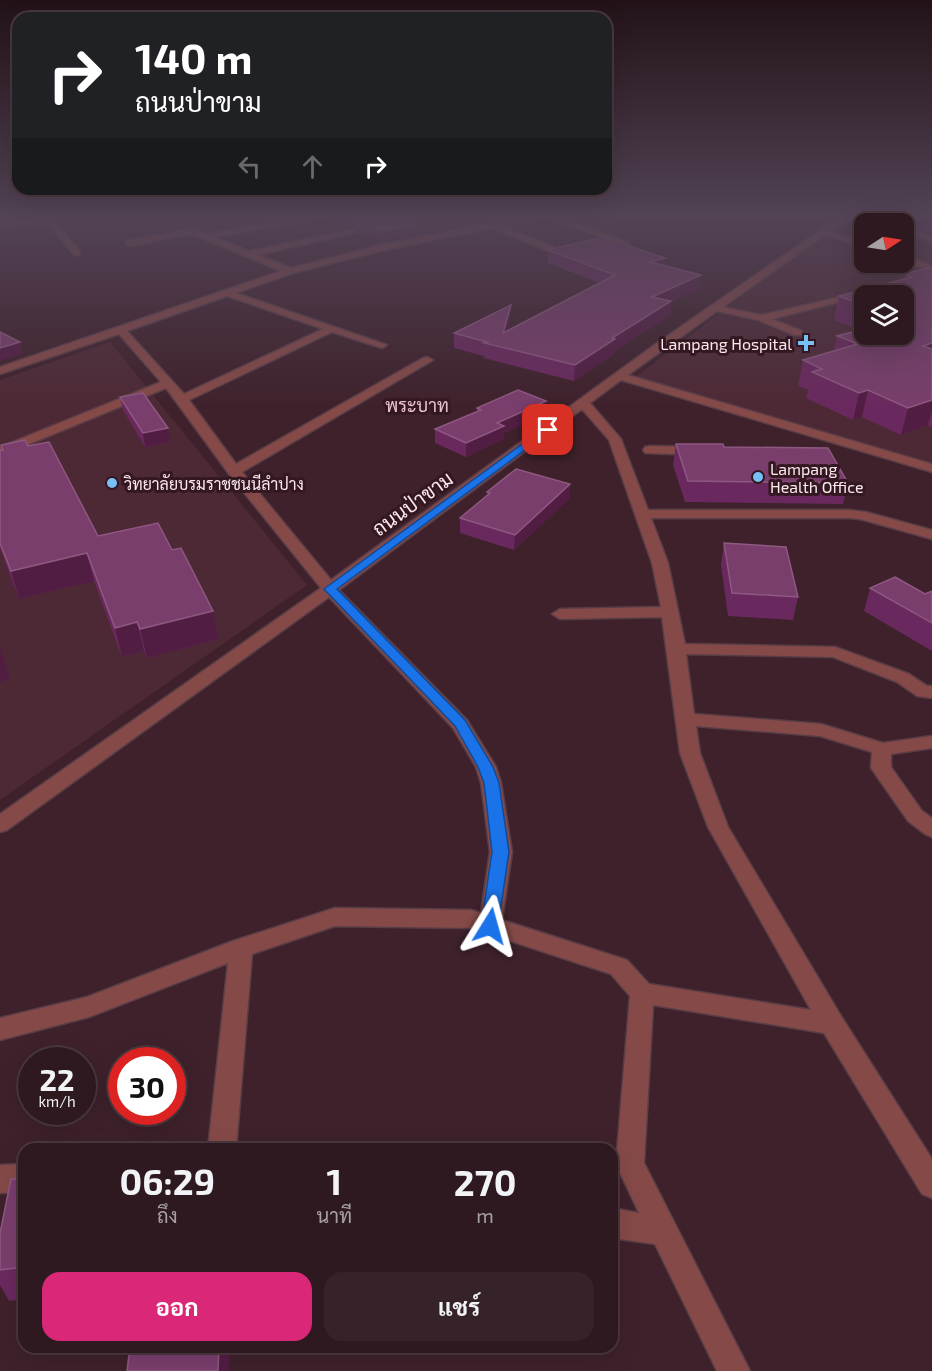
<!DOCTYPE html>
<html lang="th">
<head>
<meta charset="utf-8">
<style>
	body { margin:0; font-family:"Exo 2",Sarabun,sans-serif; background:#362229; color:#f1f3f6; height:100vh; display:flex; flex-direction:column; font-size:22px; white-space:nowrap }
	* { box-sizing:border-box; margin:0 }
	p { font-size:20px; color:#a7a0a5 }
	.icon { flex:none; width:33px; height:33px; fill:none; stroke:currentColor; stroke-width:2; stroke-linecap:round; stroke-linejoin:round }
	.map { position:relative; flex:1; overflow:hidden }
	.details { position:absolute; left:18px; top:1143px; width:600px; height:210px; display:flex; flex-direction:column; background:#2e1920; border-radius:18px; box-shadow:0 6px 24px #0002,0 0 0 2px #49383e }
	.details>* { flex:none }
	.banner { position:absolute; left:12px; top:12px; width:600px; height:183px; border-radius:18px; box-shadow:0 6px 24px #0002,0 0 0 2px #49383e; background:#202124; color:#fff; overflow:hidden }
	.needle { width:39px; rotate:78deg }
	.controls { position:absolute; left:854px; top:213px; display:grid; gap:12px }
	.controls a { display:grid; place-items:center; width:60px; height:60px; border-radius:12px; background:#2e1920; box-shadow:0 6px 24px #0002,0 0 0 2px #49383e; font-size:30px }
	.speed { position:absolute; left:18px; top:1047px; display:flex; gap:12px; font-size:30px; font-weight:700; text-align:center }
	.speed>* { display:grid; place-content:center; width:78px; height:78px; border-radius:50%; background:#2e1920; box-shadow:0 6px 24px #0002,0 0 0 2px #49383e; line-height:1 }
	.speed small { font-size:15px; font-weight:400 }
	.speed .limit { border:9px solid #d22; background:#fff; color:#111 }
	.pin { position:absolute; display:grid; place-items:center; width:51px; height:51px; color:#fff; margin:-26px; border-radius:12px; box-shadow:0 3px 9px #0006 }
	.me { position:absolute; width:66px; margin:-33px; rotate:8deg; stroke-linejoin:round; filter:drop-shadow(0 0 4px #0008) }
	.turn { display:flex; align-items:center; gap:21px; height:126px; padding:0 24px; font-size:27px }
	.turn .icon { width:78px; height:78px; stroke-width:2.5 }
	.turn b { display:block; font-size:42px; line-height:51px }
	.lanes { display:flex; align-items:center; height:57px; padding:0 24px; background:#0003; justify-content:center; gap:30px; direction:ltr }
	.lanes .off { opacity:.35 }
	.eta { display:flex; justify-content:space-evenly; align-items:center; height:102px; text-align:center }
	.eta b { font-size:36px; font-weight:700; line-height:42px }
	.button { display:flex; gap:12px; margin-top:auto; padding:12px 24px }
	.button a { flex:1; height:69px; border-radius:18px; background:#db2777; color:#fff; font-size:24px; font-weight:700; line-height:69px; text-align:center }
	.button a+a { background:#362229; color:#f1f3f6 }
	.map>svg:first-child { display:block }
</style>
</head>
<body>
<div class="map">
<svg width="932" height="1371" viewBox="0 0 932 1371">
	<rect width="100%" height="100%" fill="#3e212b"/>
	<g fill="#4d2935" fill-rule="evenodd">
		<path d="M 849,215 L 932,215 L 932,465 L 634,378 ZM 864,224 L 903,224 L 903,262 L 864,262 ZM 864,296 L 903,296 L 903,334 L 864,334 Z"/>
		<polygon points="110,342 307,585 0,800 0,380"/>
	</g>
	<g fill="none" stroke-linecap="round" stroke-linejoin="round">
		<g stroke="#593d46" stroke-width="3">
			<g id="minor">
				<path d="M 319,215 L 327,217 L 215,237 L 249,251 L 354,229 L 358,232 L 258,255 L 291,268 L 385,244 L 531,215 L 555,215 L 630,243 L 623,245 L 546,217 L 501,226 L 555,247 L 555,251 L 549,251 L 491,228 L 385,250 L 293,273 L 236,293 L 387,345 L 382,348 L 332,332 L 189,400 L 236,464 L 423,358 L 427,357 L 433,360 L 242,472 L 331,580 L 653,346 L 842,215 L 862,215 L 885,224 L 871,224 L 851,217 L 830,231 L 864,242 L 864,248 L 825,235 L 723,307 L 761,315 L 862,292 L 867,295 L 772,319 L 802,331 L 802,335 L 794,335 L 758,320 L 717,311 L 628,375 L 932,464 L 932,472 L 621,380 L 590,403 L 621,439 L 648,510 L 849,510 L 866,512 L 932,530 L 932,539 L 860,519 L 849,518 L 651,518 L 668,563 L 685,644 L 835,647 L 909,674 L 927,686 L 932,686 L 932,698 L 917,696 L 897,682 L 833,657 L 686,654 L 694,714 L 821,724 L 883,743 L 932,736 L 932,748 L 891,754 L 891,767 L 922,811 L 932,818 L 932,837 L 925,834 L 908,821 L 871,768 L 872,752 L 820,736 L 696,726 L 700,753 L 728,827 L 841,1016 L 932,1159 L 932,1198 L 922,1194 L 824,1033 L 653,1005 L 644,1163 L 750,1371 L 717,1371 L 655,1244 L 612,1238 L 612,1208 L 639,1213 L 616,1164 L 630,996 L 611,974 L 471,928 L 335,926 L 252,954 L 236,1149 L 208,1149 L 228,963 L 89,1017 L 0,1040 L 0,1018 L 87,997 L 233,941 L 335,908 L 471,910 L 481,913 L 490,852 L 481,783 L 476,767 L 453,728 L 329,597 L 7,830 L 0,832 L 0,814 L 321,588 L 229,474 L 166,388 L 0,456 L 0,447 L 161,382 L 119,334 L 0,374 L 0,367 L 281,271 L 191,234 L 130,246 L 127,245 L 127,241 L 192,228 L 206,234 ZM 227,296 L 323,329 L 184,394 L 127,331 ZM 582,409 L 609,440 L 652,563 L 661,607 L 560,609 L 552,614 L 560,619 L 662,617 L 680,753 L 708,827 L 811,1010 L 649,984 L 627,960 L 502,920 L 512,852 L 501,783 L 496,767 L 467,720 L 339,590 Z"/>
				<polygon points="50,218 80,251 80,255 74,255 48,223 0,227 0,221"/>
				<polygon points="903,227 932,236 932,242 903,233"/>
				<polygon points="903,256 929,264 931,266 926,269 903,262"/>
				<polygon points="650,446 699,447 706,451 699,455 645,453 643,450 645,447"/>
				<polygon points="24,1164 24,1192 0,1193 0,1165"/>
			</g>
		</g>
		<use href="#minor" fill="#854a48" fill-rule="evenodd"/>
	</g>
	<g fill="#6a295e" fill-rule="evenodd">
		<polygon points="346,215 399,215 418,234 384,241 346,222"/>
		<polygon points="867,215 932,215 932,234 903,226 903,224 895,224"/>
		<polygon points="548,250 665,258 664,266 699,289 671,301 670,315 614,351 614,354 574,381 484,358 484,356 454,348 454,333 510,319 507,331 600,283 548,263"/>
		<path d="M 932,267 L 932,427 L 928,425 L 901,435 L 862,417 L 853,420 L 806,398 L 808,390 L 798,386 L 803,360 L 834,351 L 837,336 L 860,330 L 834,320 L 839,296 L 904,279 L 905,274 ZM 864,296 L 903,296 L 903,334 L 864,334 Z"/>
		<polygon points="120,397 170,442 145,447 123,410"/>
		<polygon points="546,401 546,414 504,433 503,439 466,457 435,443 435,429 477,411 477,408"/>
		<polygon points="676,444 724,447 848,483 843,504 685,502 673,465"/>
		<polygon points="1,445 28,446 98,536 218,639 147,658 144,651 122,657 94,581 19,599 0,548 0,450 2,450"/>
		<polygon points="570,484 570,498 514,550 460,533 460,518 487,496 487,492"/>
		<polygon points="724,543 798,597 793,620 728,616 721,565"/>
		<polygon points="870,588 925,594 932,591 932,651 864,611"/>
		<polygon points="24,1178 24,1299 9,1301 0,1285 0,1233"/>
	</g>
	<g fill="#521d43">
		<polygon points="418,224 418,234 384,241 383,230"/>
		<polygon points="665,258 663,271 650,262"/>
		<polygon points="701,275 699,289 671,301 670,315 614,351 614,354 574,381 575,365 652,297"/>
		<polygon points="511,305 510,319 502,348 503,333"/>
		<polygon points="20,342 23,354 0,361 0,348"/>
		<polygon points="932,343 932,366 923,346"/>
		<polygon points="868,390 862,417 853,420 859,393"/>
		<polygon points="932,400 932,411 928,425 901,435 908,408"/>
		<polygon points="546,401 546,414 504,433 503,439 466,457 466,443 497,423"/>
		<polygon points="168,428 170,442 145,447 143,433"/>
		<polygon points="570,484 570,498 514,550 515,535"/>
		<polygon points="87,553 94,581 19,599 11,571"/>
		<polygon points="213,611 218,639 147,658 140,629"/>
		<polygon points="137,622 144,651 122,657 115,628"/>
		<polygon points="0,648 10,679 0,682"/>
		<polygon points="219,1347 230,1347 229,1371 218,1371"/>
	</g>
	<g fill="#7a3e6d" stroke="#8e5881" stroke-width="1.5">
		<polygon points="352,215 399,215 418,224 383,230"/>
		<polygon points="909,215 932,215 932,222"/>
		<polygon points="603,237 665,258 650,262 701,275 652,297 671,301 612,338 615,339 575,365 484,343 487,342 454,333 511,305 503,333 615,275 548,250"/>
		<polygon points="932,267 932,343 923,346 932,349 932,400 908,408 868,390 859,393 812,372 822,369 803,360 858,344 837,336 864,329 864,334 903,334 903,296 864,296 864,305 839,296 912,277 905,274"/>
		<polygon points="0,332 20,342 0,348"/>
		<polygon points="518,390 546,401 497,423 504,426 466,443 435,429 481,410 477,408"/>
		<polygon points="143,393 168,428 143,433 120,397"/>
		<polygon points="25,440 28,446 49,442 98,536 158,523 172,550 181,548 213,611 140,629 137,622 115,628 87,553 11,571 0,543 0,450 3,450 1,445"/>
		<polygon points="676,444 723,444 724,447 828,448 848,483 688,481"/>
		<polygon points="516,469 570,484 515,535 460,518 490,493 487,492"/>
		<polygon points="724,543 786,547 798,597 732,593"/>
		<polygon points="895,577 925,594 932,591 932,623 870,588"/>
		<polygon points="24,1178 24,1267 0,1270 0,1233 11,1179"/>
		<polygon points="130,1347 219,1347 218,1371 127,1371"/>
	</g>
	<linearGradient id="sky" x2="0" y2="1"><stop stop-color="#221218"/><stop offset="0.53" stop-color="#524355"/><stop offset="1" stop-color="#524355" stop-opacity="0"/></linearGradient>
	<rect width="932" height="407" fill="url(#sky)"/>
	<polygon fill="#1a73e8" stroke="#114b97" stroke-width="1.5" points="544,428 552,430 337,589 465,720 493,767 499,783 509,852 498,926 496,931 490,933 483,931 481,926 492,852 484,783 478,767 455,726 324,589"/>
	<g fill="#76c0f7" stroke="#331721" stroke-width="2">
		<path d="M803 334h6v6h6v6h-6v6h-6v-6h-6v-6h6z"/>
		<circle cx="758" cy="477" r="6"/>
		<circle cx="112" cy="483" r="6"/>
	</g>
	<g text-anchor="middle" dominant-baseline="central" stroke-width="6" stroke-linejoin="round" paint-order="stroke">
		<g font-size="16" fill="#fce8ed" stroke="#331721" text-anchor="start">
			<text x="792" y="343" text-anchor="end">Lampang Hospital</text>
			<text x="770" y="468">Lampang<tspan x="770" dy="18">Health Office</tspan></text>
			<text x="124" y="483">วิทยาลัยบรมราชชนนีลำปาง</text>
		</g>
		<g font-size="18" fill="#e9c2cd" stroke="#331721">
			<text x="417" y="405">พระบาท</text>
		</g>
		<g font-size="20" fill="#fce8ed" stroke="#331721">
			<text transform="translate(412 503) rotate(-36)">ถนนป่าขาม</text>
		</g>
	</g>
</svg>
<div class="controls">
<a><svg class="needle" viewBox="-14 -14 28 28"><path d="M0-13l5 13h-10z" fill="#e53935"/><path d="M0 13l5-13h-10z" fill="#a7a0a5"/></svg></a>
<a><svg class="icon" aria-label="layers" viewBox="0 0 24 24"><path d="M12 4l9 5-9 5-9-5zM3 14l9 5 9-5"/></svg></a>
</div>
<div class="speed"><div>22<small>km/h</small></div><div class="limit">30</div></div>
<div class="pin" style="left:548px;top:430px;background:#d93025"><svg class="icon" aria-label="arrive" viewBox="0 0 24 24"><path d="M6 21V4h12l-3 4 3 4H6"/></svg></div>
<svg class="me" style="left:490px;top:926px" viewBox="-20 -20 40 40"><path d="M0-17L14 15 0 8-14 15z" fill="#1a73e8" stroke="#fff" stroke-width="4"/></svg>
<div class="banner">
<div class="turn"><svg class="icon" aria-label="right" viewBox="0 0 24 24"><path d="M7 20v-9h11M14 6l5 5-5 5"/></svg><div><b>140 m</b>ถนนป่าขาม</div></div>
<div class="lanes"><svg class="icon off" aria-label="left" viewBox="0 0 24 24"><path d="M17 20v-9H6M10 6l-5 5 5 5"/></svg><svg class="icon off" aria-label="ahead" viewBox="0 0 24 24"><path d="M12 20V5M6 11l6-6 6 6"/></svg><svg class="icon" aria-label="right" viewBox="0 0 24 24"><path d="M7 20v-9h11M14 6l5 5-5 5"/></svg></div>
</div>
<section class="details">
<div class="eta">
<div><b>06:29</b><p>ถึง</p></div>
<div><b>1</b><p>นาที</p></div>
<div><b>270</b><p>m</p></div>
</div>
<div class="button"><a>ออก</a><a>แชร์</a></div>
</section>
</div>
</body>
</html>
